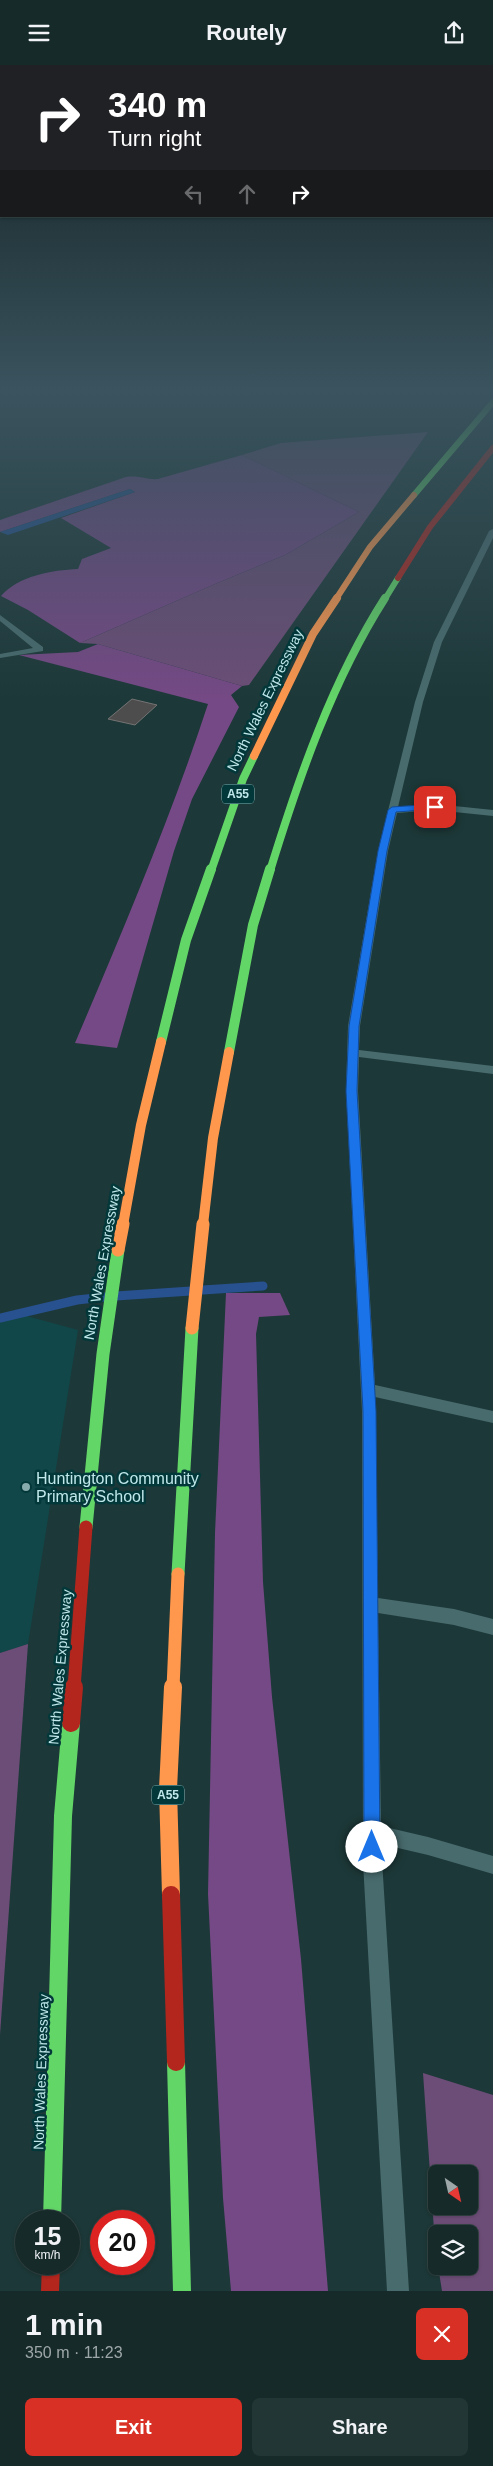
<!DOCTYPE html>
<html lang="en">
<head>
<meta charset="utf-8">
<style>
	body { margin:0; font-family:Arial,sans-serif; background:#233636; color:#f1f3f6; height:100vh; display:flex; flex-direction:column; font-size:19px; white-space:nowrap }
	* { box-sizing:border-box; margin:0 }
	p { font-size:16px; color:#9ea7a8 }
	.icon { flex:none; width:28px; height:28px; fill:none; stroke:currentColor; stroke-width:2; stroke-linecap:round; stroke-linejoin:round }
	.map { position:relative; height:2226px; overflow:hidden }
	.details { display:flex; flex-direction:column; background:#162a2a; flex:1 }
	.details>* { flex:none }
	.top-card { position:absolute; left:0px; top:0px; width:494px; height:152px; box-shadow:0 1px 4px #0004,0 0 0 1px #354647; background:#202124; color:#fff; overflow:hidden }
	.needle { width:32px; rotate:146deg }
	.fabs { position:absolute; left:428px; top:2100px; display:grid; gap:10px }
	.fabs a { display:grid; place-items:center; width:50px; height:50px; border-radius:8px; background:#162a2a; box-shadow:0 1px 4px #0004,0 0 0 1px #354647; font-size:25px }
	.speed { position:absolute; left:15px; top:2145px; display:flex; gap:10px; font-size:25px; font-weight:700; text-align:center }
	.speed>* { display:grid; place-content:center; width:65px; height:65px; border-radius:50%; background:#162a2a; box-shadow:0 1px 4px #0004,0 0 0 1px #354647; line-height:1 }
	.speed small { font-size:12px; font-weight:400 }
	.speed .limit { border:8px solid #d22; background:#fff; color:#111 }
	.pin { position:absolute; display:grid; place-items:center; width:42px; height:42px; color:#fff; margin:-21px; border-radius:10px; box-shadow:0 2px 8px #0006 }
	.me { position:absolute; width:55px; margin:-28px; rotate:0deg; stroke-linejoin:round; filter:drop-shadow(0 0 4px #0008) }
	.turn { display:flex; align-items:center; gap:18px; height:105px; padding:0 25px; font-size:22px }
	.turn .icon { width:65px; height:65px; stroke-width:2.5 }
	.turn b { display:block; font-size:35px; line-height:42px }
	.lanes { display:flex; align-items:center; height:48px; padding:0 25px; background:#0003; justify-content:center; gap:25px; direction:ltr }
	.lanes .off { opacity:.35 }
	.round { display:grid; place-items:center; flex:none; width:52px; height:52px; border-radius:8px; background:#233636 }
	.head { display:flex; align-items:center; justify-content:space-between; height:85px; padding:0 25px }
	h1 { font-size:30px; font-weight:700; line-height:38px }
	.button { display:flex; gap:10px; margin-top:auto; padding:10px 25px }
	.button a { flex:1; height:58px; border-radius:8px; background:#d93025; color:#fff; font-size:20px; font-weight:700; line-height:58px; text-align:center }
	.button a+a { background:#233636; color:#f1f3f6 }
	header { display:flex; justify-content:space-between; align-items:center; height:65px; padding:0 25px; background:#162a2a; font-size:22px; font-weight:700 }
	.map>svg:first-child { display:block }
</style>
</head>
<body>
<header><svg class="icon" aria-label="menu" viewBox="0 0 24 24"><path d="M4 6h16M4 12h16M4 18h16"/></svg>Routely<svg class="icon" aria-label="share" viewBox="0 0 24 24"><path d="M12 15V3M7 8l5-5 5 5M5 13v7h14v-7"/></svg></header>
<div class="map">
<svg width="493" height="2226" viewBox="0 0 493 2226">
	<rect width="100%" height="100%" fill="#1d3838"/>
	<polygon fill="#114749" points="23,1250 78,1265 28,1579 0,1588 0,1253"/>
	<g fill="#6c4d77" fill-rule="evenodd">
		<polygon points="428,367 249,620 242,621 98,579 80,578 215,519 285,490 359,447 242,390 281,378"/>
		<polygon points="28,1579 0,1970 0,1588"/>
		<path d="M 423,2008 L 493,2030 L 493,2226 L 442,2226 L 438,2201 L 469,2201 L 469,2169 L 436,2169 L 436,2193 ZM 436,2109 L 469,2109 L 469,2141 L 436,2141 Z"/>
	</g>
	<g fill="#754985">
		<path d="M 242,390 L 359,447 L 285,490 L 215,519 L 80,578 L 28,545 L 1,531 C 18,511 52,505 78,504 L 82,494 L 111,483 L 61,453 L 135,427 L 130,424 L 0,467 L 0,455 L 126,412 C 139,410 146,415 158,414 Z"/>
		<path d="M 98,579 L 242,621 L 231,630 L 239,642 L 192,734 L 174,786 L 117,983 L 75,978 C 122,867 170,755 208,639 L 19,590 L 78,587 Z"/>
		<polygon points="226,1228 280,1228 290,1250 259,1252 256,1269 263,1517 272,1632 301,1894 328,2226 231,2226 223,2133 208,1829 215,1468"/>
	</g>
	<polygon fill="#285190" points="130,424 135,427 8,470 0,467"/>
	<g fill="none" stroke-linecap="round" stroke-linejoin="round">
		<g stroke="#285190" stroke-width="9">
			<polyline points="203,1225 263,1221"/>
			<polyline points="116,1231 191,1226"/>
			<polyline points="0,1253 77,1235 104,1232"/>
		</g>
	</g>
	<polygon fill="#4d4d4d" stroke="#747373" points="132,634 157,640 135,660 108,654"/>
	<g fill="none" stroke-linecap="round" stroke-linejoin="round">
		<g fill="#486b6d" fill-rule="evenodd">
			<polygon points="493,464 493,473 442,577 423,637 398,742 435,739 493,745 493,751 435,745 397,748 388,786 360,961 359,985 493,1001 493,1009 359,992 358,1026 375,1320 493,1346 493,1358 375,1332 378,1533 454,1544 493,1554 493,1570 454,1560 378,1548 381,1761 428,1772 493,1791 493,1809 428,1790 381,1779 409,2226 387,2226 363,1797 362,1346 346,1026 348,961 378,786 415,637 434,577 489,466"/>
			<polygon points="0,550 43,582 43,586 0,593 0,589 33,583 0,556"/>
		</g>
		<g stroke="#63d668" stroke-width="6">
			<polyline points="414,430 493,337"/>
			<polyline points="385,534 398,513"/>
		</g>
		<g stroke="#63d668" stroke-width="8">
			<polyline points="211,806 243,714 254,691"/>
			<path d="M 270,806 C 299,712 332,616 385,533"/>
		</g>
		<g stroke="#63d668" stroke-width="10">
			<polyline points="161,977 186,875 211,804"/>
			<polyline points="229,987 253,860 270,804"/>
		</g>
		<g stroke="#63d668" stroke-width="13">
			<polyline points="86,1462 103,1289 118,1185"/>
			<polyline points="178,1509 192,1263"/>
		</g>
		<g stroke="#63d668" stroke-width="18">
			<polyline points="176,1997 182,2226"/>
			<polyline points="52,2156 63,1751 71,1658"/>
		</g>
		<polyline stroke="#ff974d" stroke-width="6" points="336,534 370,482 414,430"/>
		<polyline stroke="#ff974d" stroke-width="8" points="254,691 313,569 337,533"/>
		<g stroke="#ff974d" stroke-width="10">
			<polyline points="123,1160 141,1060 161,977"/>
			<polyline points="203,1160 213,1073 229,987"/>
		</g>
		<g stroke="#ff974d" stroke-width="13">
			<polyline points="118,1185 123,1159"/>
			<polyline points="192,1263 203,1159"/>
			<polyline points="173,1623 178,1509"/>
		</g>
		<polyline stroke="#ff974d" stroke-width="18" points="171,1830 168,1724 173,1622"/>
		<polyline stroke="#b3261e" stroke-width="6" points="398,513 430,462 493,383"/>
		<polyline stroke="#b3261e" stroke-width="13" points="74,1623 86,1462"/>
		<g stroke="#b3261e" stroke-width="18">
			<polyline points="71,1658 74,1622"/>
			<polyline points="171,1830 176,1997"/>
			<polyline points="50,2226 51,2199"/>
		</g>
	</g>
	<linearGradient id="sky" x2="0" y2="1"><stop stop-color="#101f1f"/><stop offset="0.51" stop-color="#3a535e"/><stop offset="1" stop-color="#3a535e" stop-opacity="0"/></linearGradient>
	<rect width="493" height="637" fill="url(#sky)"/>
	<polygon fill="#1a73e8" stroke="#114b97" points="435,739 439,742 438,744 396,747 387,786 359,961 357,1026 376,1346 380,1782 378,1788 372,1791 366,1788 364,1782 363,1346 346,1026 349,961 378,786 388,745 392,742"/>
	<circle fill="#87aaac" stroke="#03383a" stroke-width="2" cx="26" cy="1422" r="5"/>
	<g text-anchor="middle" dominant-baseline="central" stroke-width="5" stroke-linejoin="round" paint-order="stroke">
		<g fill="#03383a" stroke="#87b3b5" stroke-width="1">
			<rect x="222" y="719.5" width="32" height="19" rx="4"/>
			<rect x="152" y="1720.5" width="32" height="19" rx="4"/>
		</g>
		<g font-size="12" font-weight="bold" fill="#c0e8ea">
			<text x="238" y="729">A55</text>
			<text x="168" y="1730">A55</text>
		</g>
		<g font-size="14" fill="#c0e8ea" stroke="#03383a">
			<text transform="translate(265 635) rotate(-64)">North Wales Expressway</text>
			<text transform="translate(102 1198) rotate(-80)">North Wales Expressway</text>
			<text transform="translate(60 1602) rotate(-85)">North Wales Expressway</text>
			<text transform="translate(41 2007) rotate(-88)">North Wales Expressway</text>
		</g>
		<g font-size="16" fill="#c0e8ea" stroke="#03383a" text-anchor="start">
			<text x="36" y="1413">Huntington Community<tspan x="36" dy="18">Primary School</tspan></text>
		</g>
	</g>
</svg>
<div class="fabs">
<a><svg class="needle" viewBox="-14 -14 28 28"><path d="M0-13l5 13h-10z" fill="#e53935"/><path d="M0 13l5-13h-10z" fill="#9ea7a8"/></svg></a>
<a><svg class="icon" aria-label="layers" viewBox="0 0 24 24"><path d="M12 4l9 5-9 5-9-5zM3 14l9 5 9-5"/></svg></a>
</div>
<div class="speed"><div>15<small>km/h</small></div><div class="limit">20</div></div>
<div class="pin" style="left:435px;top:742px;background:#d93025"><svg class="icon" aria-label="arrive" viewBox="0 0 24 24"><path d="M6 21V4h12l-3 4 3 4H6"/></svg></div>
<svg class="me" style="left:372px;top:1782px" viewBox="-20 -20 40 40"><circle r="19" fill="#fff"/><path d="M0-13L10 11 0 6-10 11z" fill="#1a73e8"/></svg>
<div class="top-card">
<div class="turn"><svg class="icon" aria-label="right" viewBox="0 0 24 24"><path d="M7 20v-9h11M14 6l5 5-5 5"/></svg><div><b>340 m</b>Turn right</div></div>
<div class="lanes"><svg class="icon off" aria-label="left" viewBox="0 0 24 24"><path d="M17 20v-9H6M10 6l-5 5 5 5"/></svg><svg class="icon off" aria-label="ahead" viewBox="0 0 24 24"><path d="M12 20V5M6 11l6-6 6 6"/></svg><svg class="icon" aria-label="right" viewBox="0 0 24 24"><path d="M7 20v-9h11M14 6l5 5-5 5"/></svg></div>
</div>
</div>
<section class="details">
<div class="head"><div><h1>1 min</h1><p>350 m · 11:23</p></div><a class="round" style="background:#d93025;color:#fff"><svg class="icon" aria-label="close" viewBox="0 0 24 24"><path d="M6 6l12 12M18 6L6 18"/></svg></a></div>
<div class="button"><a>Exit</a><a>Share</a></div>
</section>
</body>
</html>
